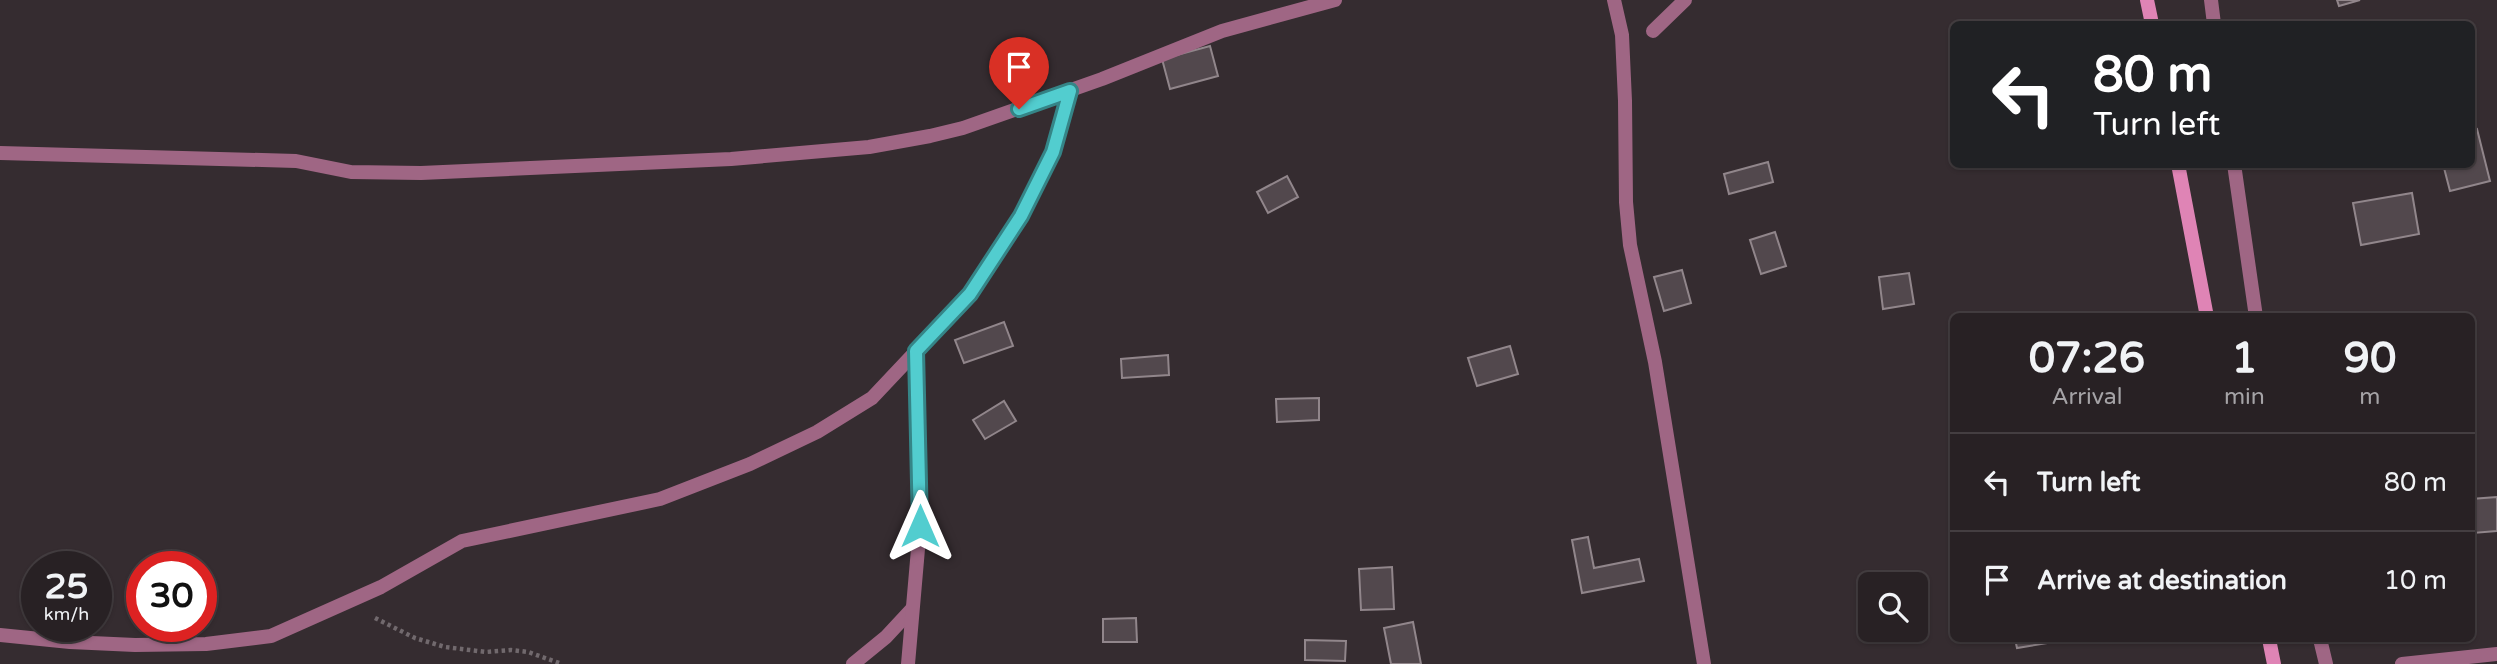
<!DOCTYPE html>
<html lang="en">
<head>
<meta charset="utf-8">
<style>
	body { margin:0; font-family:"Varela Round",sans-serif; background:#30292c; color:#f1f3f6; height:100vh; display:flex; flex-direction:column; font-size:26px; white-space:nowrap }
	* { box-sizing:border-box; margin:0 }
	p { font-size:23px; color:#a5a3a6 }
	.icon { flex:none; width:38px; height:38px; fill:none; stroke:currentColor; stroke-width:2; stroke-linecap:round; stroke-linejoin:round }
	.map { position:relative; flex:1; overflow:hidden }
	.side { position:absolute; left:1950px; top:313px; width:525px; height:329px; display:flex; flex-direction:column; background:#282124; border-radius:10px; box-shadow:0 2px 5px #0004,0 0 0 2px #443e41 }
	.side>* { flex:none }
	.banner { position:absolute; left:1950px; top:21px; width:525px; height:147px; border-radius:10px; box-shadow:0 2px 5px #0004,0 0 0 2px #443e41; background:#202124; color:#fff; overflow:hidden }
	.buttons { position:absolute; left:1858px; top:572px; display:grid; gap:14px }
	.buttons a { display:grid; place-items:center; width:70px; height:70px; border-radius:10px; background:#282124; box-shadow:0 2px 5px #0004,0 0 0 2px #443e41; font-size:35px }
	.speed { position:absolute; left:21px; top:551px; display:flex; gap:14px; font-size:35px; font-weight:700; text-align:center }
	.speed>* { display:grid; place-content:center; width:91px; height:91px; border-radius:50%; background:#282124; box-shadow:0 2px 5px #0004,0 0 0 2px #443e41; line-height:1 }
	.speed small { font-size:18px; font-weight:400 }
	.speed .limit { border:10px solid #d22; background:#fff; color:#111 }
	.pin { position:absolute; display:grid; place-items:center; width:60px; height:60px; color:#fff; margin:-72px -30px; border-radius:50% 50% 50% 0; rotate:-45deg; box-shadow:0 0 7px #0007 }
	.pin .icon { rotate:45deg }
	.me { position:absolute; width:77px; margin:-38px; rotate:0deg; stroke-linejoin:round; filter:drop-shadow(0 0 5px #0008) }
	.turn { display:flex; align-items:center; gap:24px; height:147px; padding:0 28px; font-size:32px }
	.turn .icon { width:91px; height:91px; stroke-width:2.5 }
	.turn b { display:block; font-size:49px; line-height:60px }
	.eta { display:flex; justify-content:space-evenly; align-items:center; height:119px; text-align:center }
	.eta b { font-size:42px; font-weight:700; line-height:49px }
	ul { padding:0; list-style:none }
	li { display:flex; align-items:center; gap:21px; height:98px; padding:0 28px; border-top:2px solid #443e41 }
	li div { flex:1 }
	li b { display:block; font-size:26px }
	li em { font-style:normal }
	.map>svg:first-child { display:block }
</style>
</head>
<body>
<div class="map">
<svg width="2497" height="664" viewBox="0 0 2497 664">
	<rect width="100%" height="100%" fill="#352c30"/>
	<g fill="#52484d" stroke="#91868b" stroke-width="2">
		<polygon points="2337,0 2360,0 2339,6"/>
		<polygon points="1210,46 1218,76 1170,89 1162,59"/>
		<polygon points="2477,129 2490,181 2450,191 2443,164 2471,164 2471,131"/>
		<polygon points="1768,162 1773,182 1729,194 1724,174"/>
		<polygon points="1287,176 1298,197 1268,213 1257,192"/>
		<polygon points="2412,193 2419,234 2361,245 2353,203"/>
		<polygon points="1775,232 1786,266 1761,274 1750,240"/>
		<polygon points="1682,270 1691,303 1664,311 1654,277"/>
		<polygon points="1909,273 1914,304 1883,309 1879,277"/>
		<polygon points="1004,322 1013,346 964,363 955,340"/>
		<polygon points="1510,346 1518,374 1477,386 1468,358"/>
		<polygon points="1168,355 1169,375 1122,378 1121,359"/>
		<polygon points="1319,398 1319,420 1277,422 1276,399"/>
		<polygon points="1004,401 1016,421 985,439 973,420"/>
		<polygon points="2497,497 2497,531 2473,533 2471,499"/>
		<polygon points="1588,537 1594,568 1639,559 1644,581 1582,593 1572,540"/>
		<polygon points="1392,567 1394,609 1361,610 1359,569"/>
		<polygon points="1136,618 1137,642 1103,642 1103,619"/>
		<polygon points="1413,622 1421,664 1391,664 1384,628"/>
		<polygon points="2015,639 2048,639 2048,643 2017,648"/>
		<polygon points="1305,640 1346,641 1345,661 1305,660"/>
	</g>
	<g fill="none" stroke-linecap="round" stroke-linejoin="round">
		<polyline stroke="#71696d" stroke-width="4.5" stroke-dasharray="3.5 3.5" stroke-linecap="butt" points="375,618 415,638 445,647 486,652 511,650 528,652 562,664"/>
		<g stroke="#9f6684" stroke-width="14">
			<polyline points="2211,0 2214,24"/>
			<polyline points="2234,164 2256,317"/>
			<polyline points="2320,639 2326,664"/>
		</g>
		<g stroke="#9f6684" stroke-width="14">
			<polyline points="1614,0 1622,35 1625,101 1626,202 1630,245 1655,362 1704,664"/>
			<polyline points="1653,31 1685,0"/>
			<polyline points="0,153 296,161 351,172 421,173 731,159 869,147 930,136 963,128 1102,79 1222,31 1335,0"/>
			<polyline points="0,635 70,642 135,645 206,644 271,636 381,587 462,541 660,499 750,464 817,432 872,398 970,294 1021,216 1053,152 1070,91"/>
			<polyline points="853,664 886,637 912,609"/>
			<polyline points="908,664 920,526 916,351"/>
			<polyline points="2402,664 2497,654"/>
		</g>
		<g stroke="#df84b5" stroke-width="14">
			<polyline points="2147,0 2152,24"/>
			<polyline points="2178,164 2207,317"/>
			<polyline points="2269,639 2274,664"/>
		</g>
	</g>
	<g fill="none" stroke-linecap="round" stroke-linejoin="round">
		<g stroke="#358587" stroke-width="18">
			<polyline id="route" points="920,526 916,351 970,294 1021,216 1053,152 1070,91 1019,109"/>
		</g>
		<use href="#route" stroke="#52cdcf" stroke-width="12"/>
	</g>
</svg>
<div class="buttons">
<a><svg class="icon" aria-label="search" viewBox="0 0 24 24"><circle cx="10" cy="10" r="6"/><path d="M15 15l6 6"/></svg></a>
</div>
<div class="speed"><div>25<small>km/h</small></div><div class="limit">30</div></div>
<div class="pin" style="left:1019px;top:109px;background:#d93025"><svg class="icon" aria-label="arrive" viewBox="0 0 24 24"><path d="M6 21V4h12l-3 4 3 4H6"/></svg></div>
<svg class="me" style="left:920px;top:526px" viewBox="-20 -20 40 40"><path d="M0-17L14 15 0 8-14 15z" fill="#52cdcf" stroke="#fff" stroke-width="4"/></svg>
<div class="banner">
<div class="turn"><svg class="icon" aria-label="left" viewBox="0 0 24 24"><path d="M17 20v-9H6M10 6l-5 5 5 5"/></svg><div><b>80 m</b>Turn left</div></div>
</div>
<section class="side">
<div class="eta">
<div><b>07:26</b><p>Arrival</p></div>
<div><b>1</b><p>min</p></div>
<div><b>90</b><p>m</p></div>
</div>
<ul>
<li><svg class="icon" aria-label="left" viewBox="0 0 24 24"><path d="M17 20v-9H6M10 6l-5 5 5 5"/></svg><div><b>Turn left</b></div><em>80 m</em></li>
<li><svg class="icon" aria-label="arrive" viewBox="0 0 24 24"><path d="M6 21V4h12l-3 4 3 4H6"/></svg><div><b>Arrive at destination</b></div><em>10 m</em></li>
</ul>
</section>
</div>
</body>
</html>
